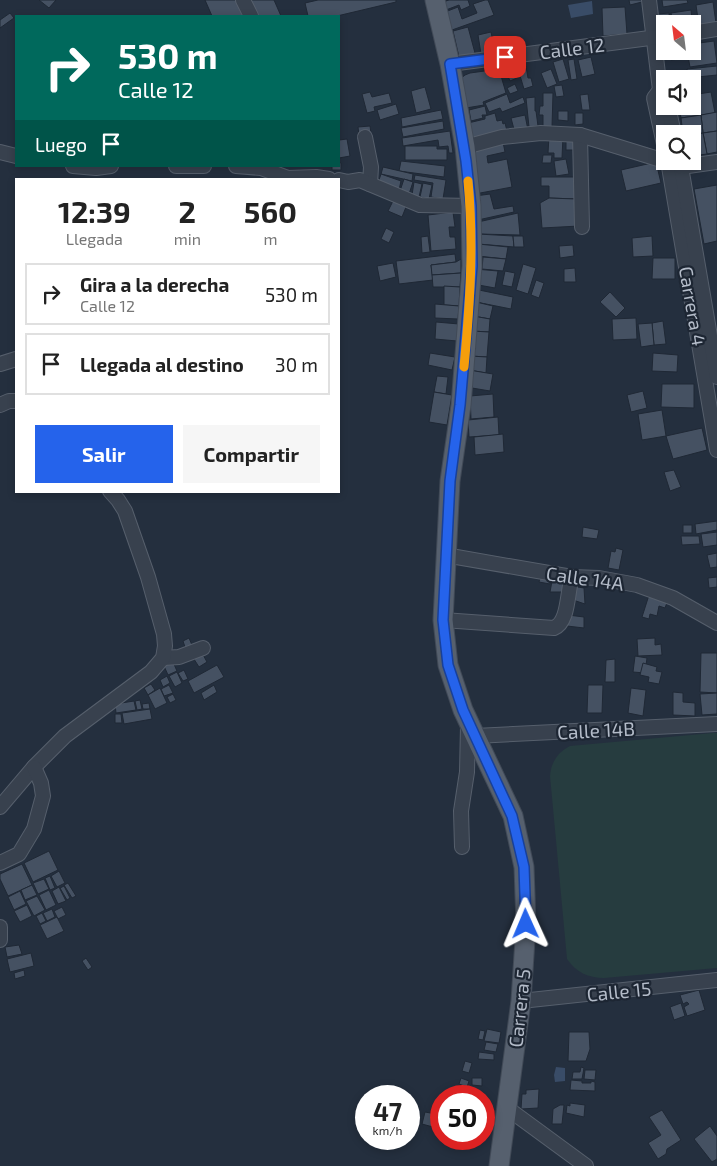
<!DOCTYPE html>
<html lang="es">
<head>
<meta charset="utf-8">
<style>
	body { margin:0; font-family:"Exo 2",sans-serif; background:#f6f6f6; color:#222; height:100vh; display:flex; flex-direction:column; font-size:19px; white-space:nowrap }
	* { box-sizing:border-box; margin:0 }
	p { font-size:16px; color:#767676 }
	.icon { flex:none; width:28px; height:28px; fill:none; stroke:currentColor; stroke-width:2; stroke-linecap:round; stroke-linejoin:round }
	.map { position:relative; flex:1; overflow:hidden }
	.sheet { position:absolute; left:15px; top:178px; width:325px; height:315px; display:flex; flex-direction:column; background:#fff; border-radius:0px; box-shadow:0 2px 8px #0003 }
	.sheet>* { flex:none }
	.top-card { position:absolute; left:15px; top:15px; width:325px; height:152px; border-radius:0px; box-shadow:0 2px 8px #0003; background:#00695c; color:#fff; overflow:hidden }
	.needle { width:32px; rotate:332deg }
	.controls { position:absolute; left:656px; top:15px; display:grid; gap:10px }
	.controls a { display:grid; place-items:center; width:45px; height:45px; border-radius:0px; background:#fff; box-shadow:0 2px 8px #0003; font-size:25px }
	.speed { position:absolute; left:355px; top:1085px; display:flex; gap:10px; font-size:25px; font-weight:700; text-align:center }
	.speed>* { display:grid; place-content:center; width:65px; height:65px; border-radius:50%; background:#fff; box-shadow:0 2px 8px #0003; line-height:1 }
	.speed small { font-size:12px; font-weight:400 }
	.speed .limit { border:8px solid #d22; background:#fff; color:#111 }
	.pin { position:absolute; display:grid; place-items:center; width:42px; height:42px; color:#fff; margin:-21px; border-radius:10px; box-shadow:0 2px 8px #0006 }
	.me { position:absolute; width:55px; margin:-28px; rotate:359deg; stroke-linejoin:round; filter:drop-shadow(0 0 4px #0008) }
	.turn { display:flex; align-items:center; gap:18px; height:105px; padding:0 20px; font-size:22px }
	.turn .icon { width:65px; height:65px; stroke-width:2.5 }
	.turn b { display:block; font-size:35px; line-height:42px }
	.then { display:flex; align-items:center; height:48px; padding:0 20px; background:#0003; gap:10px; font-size:19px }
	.eta { display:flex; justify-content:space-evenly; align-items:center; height:85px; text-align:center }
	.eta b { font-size:30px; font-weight:700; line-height:35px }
	.primary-button { display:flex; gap:10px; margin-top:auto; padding:10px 20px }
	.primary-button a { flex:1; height:58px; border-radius:0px; background:#2563eb; color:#fff; font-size:20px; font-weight:700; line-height:58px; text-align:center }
	.primary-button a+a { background:#f6f6f6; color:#222 }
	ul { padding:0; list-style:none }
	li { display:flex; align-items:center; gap:15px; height:62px; margin:0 10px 8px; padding:0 10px; border:2px solid #e0e0e0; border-radius:0px }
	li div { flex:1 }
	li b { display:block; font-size:19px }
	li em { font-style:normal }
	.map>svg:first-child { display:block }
</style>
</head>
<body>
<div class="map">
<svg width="717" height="1166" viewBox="0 0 717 1166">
	<rect width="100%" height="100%" fill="#242f3e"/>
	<path fill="#263c3f" d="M 713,733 L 717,733 L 717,968 L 604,978 C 588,978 576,972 567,959 L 550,776 C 551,762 558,752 570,746 Z"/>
	<g fill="#394c67">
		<polygon points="592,1 593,14 571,18 568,5"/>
		<polygon points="556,1067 565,1068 565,1081 555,1082 554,1075"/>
	</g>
	<g fill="#455162" stroke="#1f2835">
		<polygon points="39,0 56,0 49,8"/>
		<polygon points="205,0 236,0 243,16 212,16"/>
		<polygon points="248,0 274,0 281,16 255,16"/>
		<polygon points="318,0 396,0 396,2 337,16 308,16 305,3"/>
		<polygon points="449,0 468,0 470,6 461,10 459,5 446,10 443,2"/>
		<polygon points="485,0 488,0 494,15 452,30 445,12 458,7 462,19 477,13 473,4"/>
		<polygon points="629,0 642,0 642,2 630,5"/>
		<polygon points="662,0 687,0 688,3 663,7"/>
		<polygon points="713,2 716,23 699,26 696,5"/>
		<polygon points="625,7 627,34 603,36 602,8"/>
		<polygon points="691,10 693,29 692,24 673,24 671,13"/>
		<polygon points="10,13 14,18 0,28 0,20"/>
		<polygon points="669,13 670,24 665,24 665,29 659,30 658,14"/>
		<polygon points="468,27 475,53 459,57 453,31"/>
		<polygon points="491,32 495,52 481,54 478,35"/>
		<polygon points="714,41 717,63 690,67 687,51 692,51 692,44"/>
		<polygon points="670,51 679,51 679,59 671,60"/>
		<polygon points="591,57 595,74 582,77 578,60"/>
		<polygon points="563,59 569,79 559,82 553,62"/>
		<polygon points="574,59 577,79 571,80 568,60"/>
		<polygon points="512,66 517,78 510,81 505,69"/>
		<polygon points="526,66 528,78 531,78 533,86 524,89 518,69"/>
		<polygon points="717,66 717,75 688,78 687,69"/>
		<polygon points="499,69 506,93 483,102 484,105 466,108 460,79 465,75 470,73"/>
		<polygon points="551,69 557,84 547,88 541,73"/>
		<polygon points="682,73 683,79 672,79 671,74"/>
		<polygon points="692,82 696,82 697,93 692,94"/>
		<polygon points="515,84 518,91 510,94 507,88"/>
		<polygon points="562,85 564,96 556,97 554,86"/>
		<polygon points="425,87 431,109 416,113 411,91"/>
		<polygon points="370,92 372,97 389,93 392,103 374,107 375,111 367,113 362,94"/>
		<polygon points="711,92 715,113 681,118 679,106 692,106 692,95"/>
		<polygon points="543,93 553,93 552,127 543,127 543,115 539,115 540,106 543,106"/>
		<polygon points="507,94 510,103 523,97 525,103 502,112 500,108 489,112 485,103"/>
		<polygon points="588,94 590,110 582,110 580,95"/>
		<polygon points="535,97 535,111 536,111 538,126 529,127 526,98"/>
		<polygon points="396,104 399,114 380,120 377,110"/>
		<polygon points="485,106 487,115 482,115 483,118 471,121 469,110"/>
		<polygon points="441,110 443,119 402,127 401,118"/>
		<polygon points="558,111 568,111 568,121 558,120"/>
		<polygon points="717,112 717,131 703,133 701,115"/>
		<polygon points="495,113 497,121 502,120 503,124 505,123 508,135 472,143 468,123 485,119 485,116"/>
		<polygon points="575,113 583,113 583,124 575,125"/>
		<polygon points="525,115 528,130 515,133 511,118"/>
		<polygon points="701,115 703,133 692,135 692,134 683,134 681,118"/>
		<polygon points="443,121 444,129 403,137 401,128"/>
		<polygon points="370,126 371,133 359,135 358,127"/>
		<polygon points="450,131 453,153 449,153 448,146 439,147 438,140 403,146 402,138"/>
		<polygon points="717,131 717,152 707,154 703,133"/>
		<polygon points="703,133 707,154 692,156 692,135"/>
		<rect x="566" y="135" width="10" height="15"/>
		<polygon points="549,136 563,136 562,158 554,158 554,153 548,153"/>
		<polygon points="347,139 350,156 339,158 339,140"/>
		<polygon points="503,142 505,152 487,156 488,163 507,159 512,187 475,194 467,149"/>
		<polygon points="405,146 437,146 437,149 447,149 447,160 405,160"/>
		<polygon points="543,155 552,155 551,163 542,163"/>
		<polygon points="566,159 569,174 556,176 554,161"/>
		<polygon points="401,161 445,166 444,177 399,171"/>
		<polygon points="339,162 341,163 341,170 332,170 332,166 339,166"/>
		<polygon points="656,162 661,183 626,191 621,170"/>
		<polygon points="383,167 413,174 412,181 381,174"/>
		<polygon points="381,174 401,181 399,190 378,183"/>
		<polygon points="415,175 446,180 443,199 431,197 433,183 414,180"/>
		<polygon points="541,177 576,177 576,199 549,198 549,186 541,186"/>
		<polygon points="404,179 413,182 409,194 400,191"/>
		<polygon points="414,182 422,184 419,197 412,195"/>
		<polygon points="423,183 432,185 429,199 420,197"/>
		<polygon points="717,185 717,241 704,244 694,189"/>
		<polygon points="490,194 494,209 513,206 514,212 478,220 475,196"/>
		<polygon points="549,198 576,199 579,226 542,228 540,203"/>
		<polygon points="393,201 406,207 402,217 388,211"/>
		<polygon points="453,212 455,227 449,227 450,237 455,237 456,249 431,251 428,215"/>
		<polygon points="518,213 520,235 478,234 478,222"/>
		<polygon points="386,228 394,232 389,243 381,239"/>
		<polygon points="478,234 513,236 514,247 478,244"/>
		<polygon points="428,236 430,252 422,253 421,237"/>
		<polygon points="513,236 523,236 524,247 514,247"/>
		<polygon points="652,236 653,256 633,257 632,238"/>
		<polygon points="478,244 508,247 506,259 477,256"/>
		<polygon points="573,245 574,256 560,258 559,246"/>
		<polygon points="455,254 456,262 431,265 433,280 399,284 396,261"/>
		<polygon points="483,257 506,259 503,271 482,269"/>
		<polygon points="653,258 675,258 675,279 652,279"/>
		<polygon points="461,259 461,273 432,275 431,265 456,262"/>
		<polygon points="393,263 396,277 380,281 377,266"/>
		<polygon points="523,264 536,268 528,294 516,290"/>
		<polygon points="575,268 576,282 564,282 564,269"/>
		<polygon points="475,269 498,271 495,288 473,284"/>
		<polygon points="505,271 515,273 512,287 502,285"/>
		<polygon points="461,273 460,287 433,287 432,275"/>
		<polygon points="536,280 544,283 539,298 531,295"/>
		<polygon points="444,286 460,287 459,306 444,305"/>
		<polygon points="479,290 513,297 511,309 476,302"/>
		<polygon points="610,292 625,308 616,317 600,302"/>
		<polygon points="476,302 493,306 490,319 473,316"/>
		<polygon points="435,304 459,306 458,319 435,318"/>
		<polygon points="473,316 490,319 489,332 472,331"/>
		<polygon points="636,318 637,339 613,340 612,319"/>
		<polygon points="663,321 666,344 654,345 652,323"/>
		<polygon points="436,322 459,324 457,341 435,339"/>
		<polygon points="652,323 654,345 641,347 638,324"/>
		<polygon points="472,331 489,332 487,357 470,356"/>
		<polygon points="430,353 455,357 452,370 428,365"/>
		<polygon points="653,353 678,355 677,372 652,371"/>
		<polygon points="470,356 487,357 486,373 469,370"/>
		<polygon points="469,370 493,374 490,391 466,387"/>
		<polygon points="437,376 448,377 446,394 434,392"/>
		<polygon points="662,384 694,384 694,408 661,407"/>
		<polygon points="643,391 647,408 631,412 627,395"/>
		<polygon points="434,392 452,395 447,425 429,422"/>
		<polygon points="493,394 494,417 471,419 470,396"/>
		<polygon points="662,410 666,436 642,440 638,414"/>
		<polygon points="498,417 499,435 469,437 468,420"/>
		<polygon points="702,428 707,450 673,459 666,436"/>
		<polygon points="503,434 504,452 475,455 474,437"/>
		<polygon points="674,470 681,487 670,491 664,472"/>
		<polygon points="717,521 717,530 696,534 695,524"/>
		<rect x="683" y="525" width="9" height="8"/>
		<polygon points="583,527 599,530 597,539 582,537"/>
		<polygon points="717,532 717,545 703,547 701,534"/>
		<polygon points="681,536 699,536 700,544 682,545"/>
		<polygon points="616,548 623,550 619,570 608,568 611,551 615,552"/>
		<polygon points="717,553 717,567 710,568 707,555"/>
		<polygon points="541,573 551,575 550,584 539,582"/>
		<polygon points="717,577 717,587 709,588 708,578"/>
		<polygon points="552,581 564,583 562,592 550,592"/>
		<polygon points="571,586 584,588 585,604 570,599"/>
		<polygon points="649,595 668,600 665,608 659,606 657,616 650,614 649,619 642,617"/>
		<polygon points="568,615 584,617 584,628 567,626"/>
		<polygon points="189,638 192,645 185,647 183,641"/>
		<polygon points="655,638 655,645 661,644 662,655 638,656 637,639"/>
		<polygon points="201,651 207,662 199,667 192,656"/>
		<polygon points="701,653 717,653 717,693 700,692"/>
		<polygon points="635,656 647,658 645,673 633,672"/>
		<polygon points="615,659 615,682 605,682 606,660"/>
		<polygon points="173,662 177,671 168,675 164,666"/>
		<polygon points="643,663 657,667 656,671 662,672 659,684 648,682 649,677 640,675"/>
		<polygon points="217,665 224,677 194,693 188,681"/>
		<polygon points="184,670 188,679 183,681 178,673"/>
		<polygon points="177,672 182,683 175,687 169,676"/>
		<polygon points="167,676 170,683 163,687 160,680"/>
		<polygon points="151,684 155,690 148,695 144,688"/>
		<polygon points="169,685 173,693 164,696 161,689"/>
		<polygon points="214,685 217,692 204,700 201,693"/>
		<polygon points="588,685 603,685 602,713 587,713"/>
		<polygon points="160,688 167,703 155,709 148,695"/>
		<polygon points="631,688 646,690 643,716 628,713"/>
		<polygon points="673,692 683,693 683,702 695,703 695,716 673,715"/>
		<polygon points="717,693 717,714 702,715 700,694"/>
		<polygon points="173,694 176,700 170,703 167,697"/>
		<polygon points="140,700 142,709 137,710 135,701"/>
		<polygon points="134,701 136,710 116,713 115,704"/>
		<polygon points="149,703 150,709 143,709 142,704"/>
		<polygon points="150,709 152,719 124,724 122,713"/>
		<polygon points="115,714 121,714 122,723 115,723"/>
		<polygon points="49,851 58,870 33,882 24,863"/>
		<polygon points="22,864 32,885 8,896 0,879 0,874"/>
		<polygon points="59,871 65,883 57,887 51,876"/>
		<polygon points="50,876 55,888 50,890 45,878"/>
		<polygon points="44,879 49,889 38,894 33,883"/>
		<polygon points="68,883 76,896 72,898 64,885"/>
		<polygon points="32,885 37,895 25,900 21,890"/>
		<polygon points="64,886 70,898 67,900 60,888"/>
		<polygon points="59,887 66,901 58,904 52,891"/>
		<polygon points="49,890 56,905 46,910 39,895"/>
		<polygon points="20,891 26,904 14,910 8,897"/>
		<polygon points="37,896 45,910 34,916 26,901"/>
		<polygon points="27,905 32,916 20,922 14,911"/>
		<polygon points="62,907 66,915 58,919 54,911"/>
		<polygon points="52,909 55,917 47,921 43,913"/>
		<polygon points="42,913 46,921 40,924 36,916"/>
		<polygon points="57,917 64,931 47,939 40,925"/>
		<polygon points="19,945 22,954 7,957 5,947"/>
		<polygon points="31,953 34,966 10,972 7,959"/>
		<polygon points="86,958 92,967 88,970 82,961"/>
		<polygon points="24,970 25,976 15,979 14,973"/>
		<polygon points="699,990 705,1010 687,1016 684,1007 689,1004 687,1002 683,1004 680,995"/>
		<polygon points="681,1003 685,1016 674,1020 670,1007"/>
		<polygon points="487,1029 501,1032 499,1043 484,1041"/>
		<polygon points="480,1030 485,1031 483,1040 478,1039"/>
		<polygon points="569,1032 589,1032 590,1049 586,1061 568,1061"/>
		<polygon points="486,1042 498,1044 496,1052 484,1050"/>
		<polygon points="479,1052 494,1054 494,1060 478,1059"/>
		<polygon points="465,1061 472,1063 469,1073 462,1071"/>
		<polygon points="581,1067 584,1068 582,1079 572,1079 573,1072 580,1072"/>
		<polygon points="585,1070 596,1070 595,1080 584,1079"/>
		<polygon points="461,1078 469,1081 467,1087 459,1084"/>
		<polygon points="472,1078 482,1078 482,1086 472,1085"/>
		<polygon points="571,1080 582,1081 582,1083 591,1083 591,1081 595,1082 595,1091 570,1090"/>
		<polygon points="539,1089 538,1108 521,1109 522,1094 526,1094 526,1090"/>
		<polygon points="570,1103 585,1105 584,1117 566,1113 567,1105 570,1106"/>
		<polygon points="560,1105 564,1105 562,1124 552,1124 553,1109"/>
		<polygon points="662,1110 681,1140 667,1149 666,1154 658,1159 648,1143 661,1135 649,1117"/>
		<polygon points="425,1112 436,1114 433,1127 422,1124"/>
		<polygon points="710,1126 717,1136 717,1159 712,1162 694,1139"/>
	</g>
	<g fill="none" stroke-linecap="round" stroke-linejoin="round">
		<g stroke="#565f6c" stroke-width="16">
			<g id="minor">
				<polyline points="243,0 251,16"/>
				<polyline points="649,0 660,90 665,96"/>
				<polyline points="692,33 717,29"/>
				<polyline points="450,64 665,36"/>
				<polyline points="660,90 654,98 665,149"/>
				<polyline points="668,106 674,134"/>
				<polyline points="580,135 582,227"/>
				<polyline points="365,137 371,167 370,184"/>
				<polyline points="465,147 502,137 541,133 580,135 668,162"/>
				<polyline points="0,152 16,156"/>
				<polyline points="668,161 717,450"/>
				<polyline points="680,161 717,377"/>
				<polyline points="73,166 96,168 111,166"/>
				<polyline points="176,166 204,166"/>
				<polyline points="236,166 261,168 288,178 316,177 329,179"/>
				<polyline points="681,167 717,162"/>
				<polyline points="339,180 348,182 360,180 420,205 471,206"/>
				<polyline points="0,364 16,359"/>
				<polyline points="0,405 9,401 16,401"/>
				<polyline points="445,555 572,577 599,578 637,585 673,598 717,623"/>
				<path d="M 443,620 L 554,628 C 569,622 567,592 572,577"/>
				<polyline points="163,658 179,657 203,648"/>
				<polyline points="475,736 717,724"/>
				<polyline points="0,807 34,767 65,736 151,672 163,658 165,646 164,634 148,577 125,511 118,500 110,491"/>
				<polyline points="462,847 461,811 467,772 468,726"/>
				<polyline points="0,863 19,854 34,829 43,796 41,783 34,767"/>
				<polyline points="0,927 0,940"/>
				<polyline points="521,1001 717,980"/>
				<polyline points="507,1108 586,1166"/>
			</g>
		</g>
		<g stroke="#414a57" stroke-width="21">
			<polyline id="major" points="435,0 450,64 465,147 471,206 472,266 461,405 450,481 443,620 448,665 463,710 513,816 524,867 526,924 521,1001 499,1166"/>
		</g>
		<use href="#minor" stroke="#38414e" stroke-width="14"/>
		<use href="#major" stroke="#56606e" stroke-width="19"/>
	</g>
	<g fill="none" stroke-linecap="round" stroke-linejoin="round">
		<g stroke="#184099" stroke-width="12">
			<polyline id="route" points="505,57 450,64 466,161 471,206 472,266 460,405 450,481 443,620 448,665 463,710 512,816 524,867 526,924"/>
		</g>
		<use href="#route" stroke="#2563eb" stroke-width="9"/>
		<path stroke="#f59e0b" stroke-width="9" d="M 464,367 C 470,303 474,245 468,181"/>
	</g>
	<g text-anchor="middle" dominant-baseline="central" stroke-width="4.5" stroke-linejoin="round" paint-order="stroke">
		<g font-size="19" fill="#b4bcc9" stroke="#1d2633">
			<text transform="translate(572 48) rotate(-7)">Calle 12</text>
			<text transform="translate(693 306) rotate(80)">Carrera 4</text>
			<text transform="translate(585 578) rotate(8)">Calle 14A</text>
			<text transform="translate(596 730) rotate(-3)">Calle 14B</text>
			<text transform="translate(619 991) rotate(-6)">Calle 15</text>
			<text transform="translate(519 1008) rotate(-84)">Carrera 5</text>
		</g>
	</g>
</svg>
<div class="controls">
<a><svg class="needle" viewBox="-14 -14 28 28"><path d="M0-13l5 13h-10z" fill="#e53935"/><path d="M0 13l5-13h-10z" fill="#767676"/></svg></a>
<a><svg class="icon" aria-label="sound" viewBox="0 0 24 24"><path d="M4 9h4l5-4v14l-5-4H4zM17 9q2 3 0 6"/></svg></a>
<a><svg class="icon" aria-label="search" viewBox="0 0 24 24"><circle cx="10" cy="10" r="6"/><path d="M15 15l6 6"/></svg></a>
</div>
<div class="speed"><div>47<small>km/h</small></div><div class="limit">50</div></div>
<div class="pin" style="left:505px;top:57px;background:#d93025"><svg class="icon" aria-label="arrive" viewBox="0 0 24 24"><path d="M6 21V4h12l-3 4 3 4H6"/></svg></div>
<svg class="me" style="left:526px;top:924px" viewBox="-20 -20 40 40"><path d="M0-17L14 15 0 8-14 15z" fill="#2563eb" stroke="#fff" stroke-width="4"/></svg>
<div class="top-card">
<div class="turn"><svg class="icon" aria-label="right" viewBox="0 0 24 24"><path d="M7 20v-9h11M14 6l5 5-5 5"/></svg><div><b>530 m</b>Calle 12</div></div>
<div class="then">Luego<svg class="icon" aria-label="arrive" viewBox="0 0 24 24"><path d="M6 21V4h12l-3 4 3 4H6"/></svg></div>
</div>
<section class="sheet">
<div class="eta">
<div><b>12:39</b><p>Llegada</p></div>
<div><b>2</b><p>min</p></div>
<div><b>560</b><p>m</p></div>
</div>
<ul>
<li><svg class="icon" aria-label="right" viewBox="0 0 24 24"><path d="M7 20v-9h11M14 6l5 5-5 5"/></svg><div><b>Gira a la derecha</b><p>Calle 12</p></div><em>530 m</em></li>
<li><svg class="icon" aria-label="arrive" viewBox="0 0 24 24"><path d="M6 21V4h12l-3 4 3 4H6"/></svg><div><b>Llegada al destino</b></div><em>30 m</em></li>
</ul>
<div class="primary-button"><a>Salir</a><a>Compartir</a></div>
</section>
</div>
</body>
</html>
